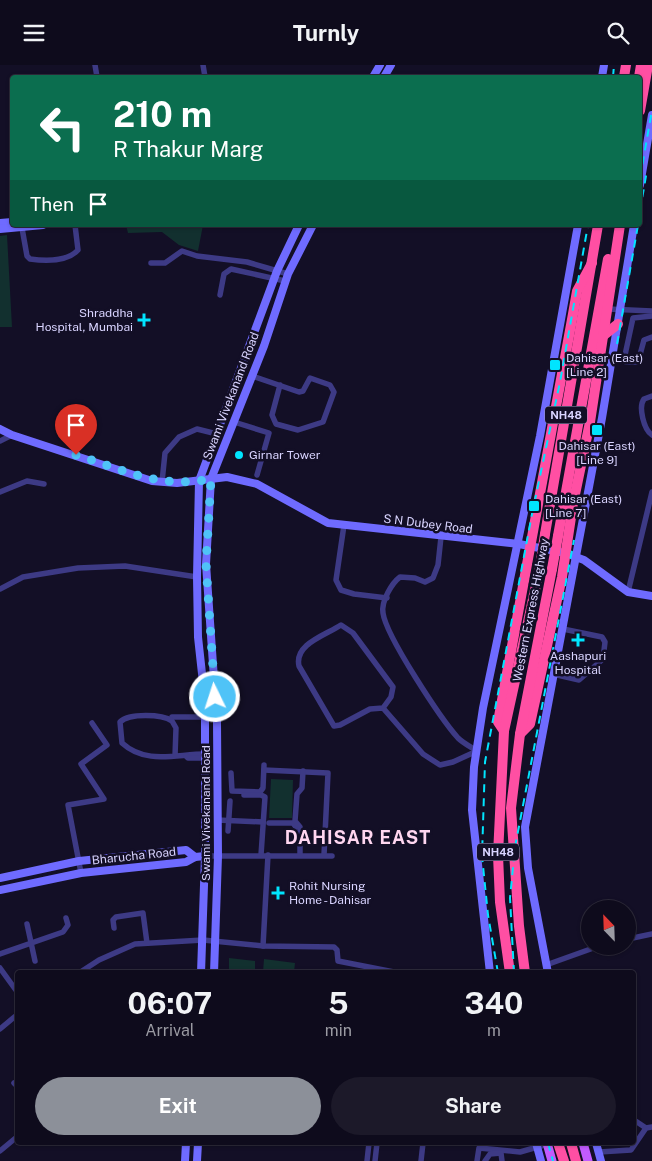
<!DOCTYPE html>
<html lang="en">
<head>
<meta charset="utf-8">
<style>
	body { margin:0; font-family:"Public Sans",sans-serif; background:#1c1929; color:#f1f3f6; height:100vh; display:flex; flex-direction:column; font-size:19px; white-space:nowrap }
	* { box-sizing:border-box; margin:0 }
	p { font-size:16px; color:#9b9ba3 }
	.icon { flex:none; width:28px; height:28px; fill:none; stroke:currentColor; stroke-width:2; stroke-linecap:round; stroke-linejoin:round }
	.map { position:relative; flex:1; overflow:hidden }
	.sheet { position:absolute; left:15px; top:905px; width:621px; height:175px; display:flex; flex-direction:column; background:#0e0b1c; border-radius:5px; box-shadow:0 1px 4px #0004,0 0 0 1px #2e2b3b }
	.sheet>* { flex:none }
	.hud { position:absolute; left:10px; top:10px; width:632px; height:152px; border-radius:5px; box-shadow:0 1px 4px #0004,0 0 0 1px #2e2b3b; background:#0b6e4f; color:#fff; overflow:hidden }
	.needle { width:32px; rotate:337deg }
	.fabs { position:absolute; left:581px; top:835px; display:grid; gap:10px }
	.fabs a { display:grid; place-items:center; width:55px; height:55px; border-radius:50%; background:#0e0b1c; box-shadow:0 1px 4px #0004,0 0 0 1px #2e2b3b; font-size:25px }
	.pin { position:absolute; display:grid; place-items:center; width:42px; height:42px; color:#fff; margin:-51px -21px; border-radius:50% 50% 50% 0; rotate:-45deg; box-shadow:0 0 5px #0007 }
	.pin .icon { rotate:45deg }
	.me { position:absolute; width:55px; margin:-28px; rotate:356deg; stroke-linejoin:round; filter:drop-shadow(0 0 4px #0008) }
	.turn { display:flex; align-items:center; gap:18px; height:105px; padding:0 20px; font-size:22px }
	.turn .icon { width:65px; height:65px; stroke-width:2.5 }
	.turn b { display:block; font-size:35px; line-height:42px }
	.then { display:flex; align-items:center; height:48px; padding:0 20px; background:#0003; gap:10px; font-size:19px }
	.eta { display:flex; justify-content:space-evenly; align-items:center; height:85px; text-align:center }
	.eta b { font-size:30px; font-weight:700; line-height:35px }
	.primary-button { display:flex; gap:10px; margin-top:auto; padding:10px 20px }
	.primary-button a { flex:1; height:58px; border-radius:30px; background:#8c9099; color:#fff; font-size:20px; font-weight:700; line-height:58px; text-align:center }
	.primary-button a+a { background:#1c1929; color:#f1f3f6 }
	header { display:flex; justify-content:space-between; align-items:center; height:65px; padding:0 20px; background:#0e0b1c; font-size:22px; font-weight:700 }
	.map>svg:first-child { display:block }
</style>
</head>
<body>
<header><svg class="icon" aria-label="menu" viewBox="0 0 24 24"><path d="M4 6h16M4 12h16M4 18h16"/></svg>Turnly<svg class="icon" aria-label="search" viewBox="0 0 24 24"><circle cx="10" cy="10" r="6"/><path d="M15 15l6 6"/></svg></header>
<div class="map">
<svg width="652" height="1096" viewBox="0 0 652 1096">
	<rect width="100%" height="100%" fill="#130f26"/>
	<g fill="#12302f">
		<polygon points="126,160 203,160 198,186 179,180 162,167 128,168"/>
		<polygon points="7,170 12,262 0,262 0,171"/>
		<polygon points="271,714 293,715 292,753 269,753"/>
		<polygon points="229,893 255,896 255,907 229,907"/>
		<polygon points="264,894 295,898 294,907 263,907"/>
	</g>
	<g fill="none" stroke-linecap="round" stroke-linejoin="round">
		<g stroke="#3d3a85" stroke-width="5.5">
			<polyline points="95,0 97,12"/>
			<polyline points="203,0 205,12"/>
			<path d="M 22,163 L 27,191 L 30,194 C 45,196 67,197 78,185 L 75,160"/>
			<polyline points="151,198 165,198 182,186 197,191 247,197 288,209"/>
			<polyline points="220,230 224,209 231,204 285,216"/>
			<polyline points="608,244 652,246"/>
			<polyline points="652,251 633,253 625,290 626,297 638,297 644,275 652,272"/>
			<polyline points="252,311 299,327 303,326 310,313 330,320 334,327 323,357 298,365 276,359 272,350 280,320"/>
			<path d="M 652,331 L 644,334 C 638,342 644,365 652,370"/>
			<polyline points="234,357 269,368 257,410"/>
			<polyline points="0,376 12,370"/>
			<polyline points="162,417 165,388 179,372 197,364 217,369"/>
			<polyline points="0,427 27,416 44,419"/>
			<polyline points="344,460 336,515 341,525 354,529 387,533"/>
			<path d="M 441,472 L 438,500 L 433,513 L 425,517 L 415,513 L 400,512 C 392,518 381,536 383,548 C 386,571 441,654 458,673 C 463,678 471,682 477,686"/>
			<polyline points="0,524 23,512 78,503 125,501 197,512"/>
			<polyline points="628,527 652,427"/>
			<polyline points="553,609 579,615 603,594 605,577 602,572 563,564"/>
			<path d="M 383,643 L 391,632 L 393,622 L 353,568 L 341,560 C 326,570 294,579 299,601 L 334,661 L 340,660 L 370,644 L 383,643 L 423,689 L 440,700 L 453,697 L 477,686"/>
			<polyline points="172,652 205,652"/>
			<path d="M 175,691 L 176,663 L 172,656 C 162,649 129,648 120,657 L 122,678 C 146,700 176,689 205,689"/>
			<polyline points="186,691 188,693 205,693"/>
			<polyline points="264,705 328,708 324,790"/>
			<polyline points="231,708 232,726 260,727 263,723 264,700"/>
			<polyline points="244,730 261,730 265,732 261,790"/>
			<polyline points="217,755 263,757"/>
			<polyline points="269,758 293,758 296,762"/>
			<polyline points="228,766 230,736"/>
			<polyline points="300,790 300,762 295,756 297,729 302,723 303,706"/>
			<polyline points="205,791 332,791"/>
			<polyline points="81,808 68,740 104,734 81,699 107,680 92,658"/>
			<polyline points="27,859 35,896"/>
			<polyline points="114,863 113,855 116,852 143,848 147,878"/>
			<polyline points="628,874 652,869"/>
			<polyline points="263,881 268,790"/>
			<polyline points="0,889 63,867 68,860 66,853"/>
			<polyline points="546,900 599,881"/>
			<polyline points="0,903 18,928"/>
			<polyline points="79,908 99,895 135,879 203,875 263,881 334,882 337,885 338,896 399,908"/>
			<polyline points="0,964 18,949"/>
			<polyline points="14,1018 18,1022"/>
			<polyline points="634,1055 646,1063"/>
			<polyline points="0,1086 18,1071"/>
			<polyline points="599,1087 631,1085 646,1063 652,1062"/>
			<polyline points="367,1096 369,1078"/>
			<polyline points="375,1096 377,1078"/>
			<polyline points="421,1096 423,1078"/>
			<polyline points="477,1096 479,1083 520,1087 548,1079"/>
			<polyline points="485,1096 490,1089 501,1088 502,1096"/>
		</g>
		<g stroke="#6f6bff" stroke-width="8">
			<polyline points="373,12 380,0"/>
			<polyline points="384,12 391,0"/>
			<polyline points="602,12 604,0"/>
			<polyline points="640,120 652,50"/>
			<polyline points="0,158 12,157"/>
			<polyline points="0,164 43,160"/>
			<polyline points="0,364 12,370 152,416 177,418 227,412 257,419 328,458 519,479 560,487"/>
			<polyline points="573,491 584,495 628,527 652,531"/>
			<polyline points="0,813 79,796 186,785 195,792"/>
			<polyline points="0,825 81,808 186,797 195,792 205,791"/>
			<polyline points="201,908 205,791 205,636 198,572 197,512 199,416 277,206 299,160"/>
			<polyline points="214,908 218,791 217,657 206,499 211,414 264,281 288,209 313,160"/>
			<polyline points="490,908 472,745 474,702 483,643 540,371 578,160"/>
			<polyline points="548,908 528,803 525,762 602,353 634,160"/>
			<polyline points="536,1078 541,1096"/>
			<polyline points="596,1078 601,1096"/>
			<polyline points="185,1096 186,1078"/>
			<polyline points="197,1096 198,1078"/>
		</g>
		<g stroke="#c25bff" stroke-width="9">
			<polyline points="547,1078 552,1096"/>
			<polyline points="583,1078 588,1096"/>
		</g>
		<g stroke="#ff4fa3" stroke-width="10">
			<polyline points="624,12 626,0"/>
			<polyline points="639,12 641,0"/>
			<polyline points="640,46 648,0"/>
			<polyline points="604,270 618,259"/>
			<polyline points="545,469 598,160"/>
			<polyline points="558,471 608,194"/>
			<polyline points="504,666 498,657 573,249 577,226 592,198"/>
			<polyline points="520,669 530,659 562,512 573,439 590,357 620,160"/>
			<polyline points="510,908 500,837 498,790 504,666 540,502"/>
			<polyline points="525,908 519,861 511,743 520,669 552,504"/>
			<polyline points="558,1078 564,1096"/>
			<polyline points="571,1078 576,1096"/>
		</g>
		<g stroke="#00e5ff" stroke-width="2" stroke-dasharray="8 6" stroke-linecap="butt">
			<polyline points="613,12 614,0"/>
			<polyline points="640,113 652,45"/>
			<polyline points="640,146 647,105"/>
			<polyline points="617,279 638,160"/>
			<polyline points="498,908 488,850 482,791 485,697 532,449 560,317 588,160"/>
			<polyline points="514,908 510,833 515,782 574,475"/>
			<polyline points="548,1078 553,1096"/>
		</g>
		<g stroke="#ff4fa3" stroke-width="10">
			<polyline points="540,502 545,469"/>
			<polyline points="552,504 558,471"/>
		</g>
	</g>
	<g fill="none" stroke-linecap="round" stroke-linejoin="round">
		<path stroke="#4fc3f7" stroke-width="9" stroke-dasharray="0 16.2" d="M 76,390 C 125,405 158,424 211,414 L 206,499 L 215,632"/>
	</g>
	<g fill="#00e5ff" stroke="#130f26" stroke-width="2">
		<path d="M141.5 247.5h5v5h5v5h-5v5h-5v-5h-5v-5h5z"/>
		<rect x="549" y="294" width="12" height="12" rx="2.5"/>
		<rect x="591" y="359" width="12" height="12" rx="2.5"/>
		<circle cx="239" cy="390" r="5"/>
		<rect x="528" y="435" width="12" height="12" rx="2.5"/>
		<path d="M575.5 567.5h5v5h5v5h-5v5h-5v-5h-5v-5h5z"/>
		<path d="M275.5 820.5h5v5h5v5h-5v5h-5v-5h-5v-5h5z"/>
	</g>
	<g text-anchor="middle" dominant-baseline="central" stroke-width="5" stroke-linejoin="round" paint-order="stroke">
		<g fill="#130f26" stroke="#9e99be" stroke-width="1">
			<rect x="545" y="341.5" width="42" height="17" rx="4"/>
			<rect x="477" y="778.5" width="42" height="17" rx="4"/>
		</g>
		<g font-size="11" font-weight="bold" fill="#d9d4ff">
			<text x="566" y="350">NH48</text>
			<text x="498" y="787">NH48</text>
		</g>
		<g font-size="12" fill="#d9d4ff" stroke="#130f26" text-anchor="start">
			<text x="133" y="248" text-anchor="end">Shraddha<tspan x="133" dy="14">Hospital, Mumbai</tspan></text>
			<text x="566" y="293">Dahisar (East)<tspan x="566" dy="14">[Line 2]</tspan></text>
			<text x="597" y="381" text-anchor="middle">Dahisar (East)<tspan x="597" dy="14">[Line 9]</tspan></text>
			<text x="249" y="390">Girnar Tower</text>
			<text x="545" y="434">Dahisar (East)<tspan x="545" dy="14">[Line 7]</tspan></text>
			<text x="578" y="591" text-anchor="middle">Aashapuri<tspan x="578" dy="14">Hospital</tspan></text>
			<text x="289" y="821">Rohit Nursing<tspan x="289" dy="14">Home - Dahisar</tspan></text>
		</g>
		<g font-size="12" fill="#d9d4ff" stroke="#130f26">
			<text transform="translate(231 331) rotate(-69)">Swami Vivekanand Road</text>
			<text transform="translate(428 459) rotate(7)">S N Dubey Road</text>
			<text transform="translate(531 545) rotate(-79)">Western Express Highway</text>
			<text transform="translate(206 748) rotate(-90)">Swami Vivekanand Road</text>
			<text transform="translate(134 791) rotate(-6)">Bharucha Road</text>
		</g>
		<g font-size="18" font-weight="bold" letter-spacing="1" fill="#ffd6f0" stroke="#130f26">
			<text x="358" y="772">DAHISAR EAST</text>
		</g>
	</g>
</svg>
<div class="fabs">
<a><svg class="needle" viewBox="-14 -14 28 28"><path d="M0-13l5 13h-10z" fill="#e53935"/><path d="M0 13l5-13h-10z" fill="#9b9ba3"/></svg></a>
</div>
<div class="pin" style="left:76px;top:390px;background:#d93025"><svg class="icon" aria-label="arrive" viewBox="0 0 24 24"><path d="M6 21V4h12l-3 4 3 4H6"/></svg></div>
<svg class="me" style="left:215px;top:632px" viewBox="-20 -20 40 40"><circle r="17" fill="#4fc3f7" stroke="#fff" stroke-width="3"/><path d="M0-11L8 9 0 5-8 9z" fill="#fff"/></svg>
<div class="hud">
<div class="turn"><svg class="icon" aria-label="left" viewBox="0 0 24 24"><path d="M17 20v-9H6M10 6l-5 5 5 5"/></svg><div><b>210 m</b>R Thakur Marg</div></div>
<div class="then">Then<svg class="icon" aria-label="arrive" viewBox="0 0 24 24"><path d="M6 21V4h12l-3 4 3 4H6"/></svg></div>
</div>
<section class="sheet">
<div class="eta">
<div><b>06:07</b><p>Arrival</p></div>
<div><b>5</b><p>min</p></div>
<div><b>340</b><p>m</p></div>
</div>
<div class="primary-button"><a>Exit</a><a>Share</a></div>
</section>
</div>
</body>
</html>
